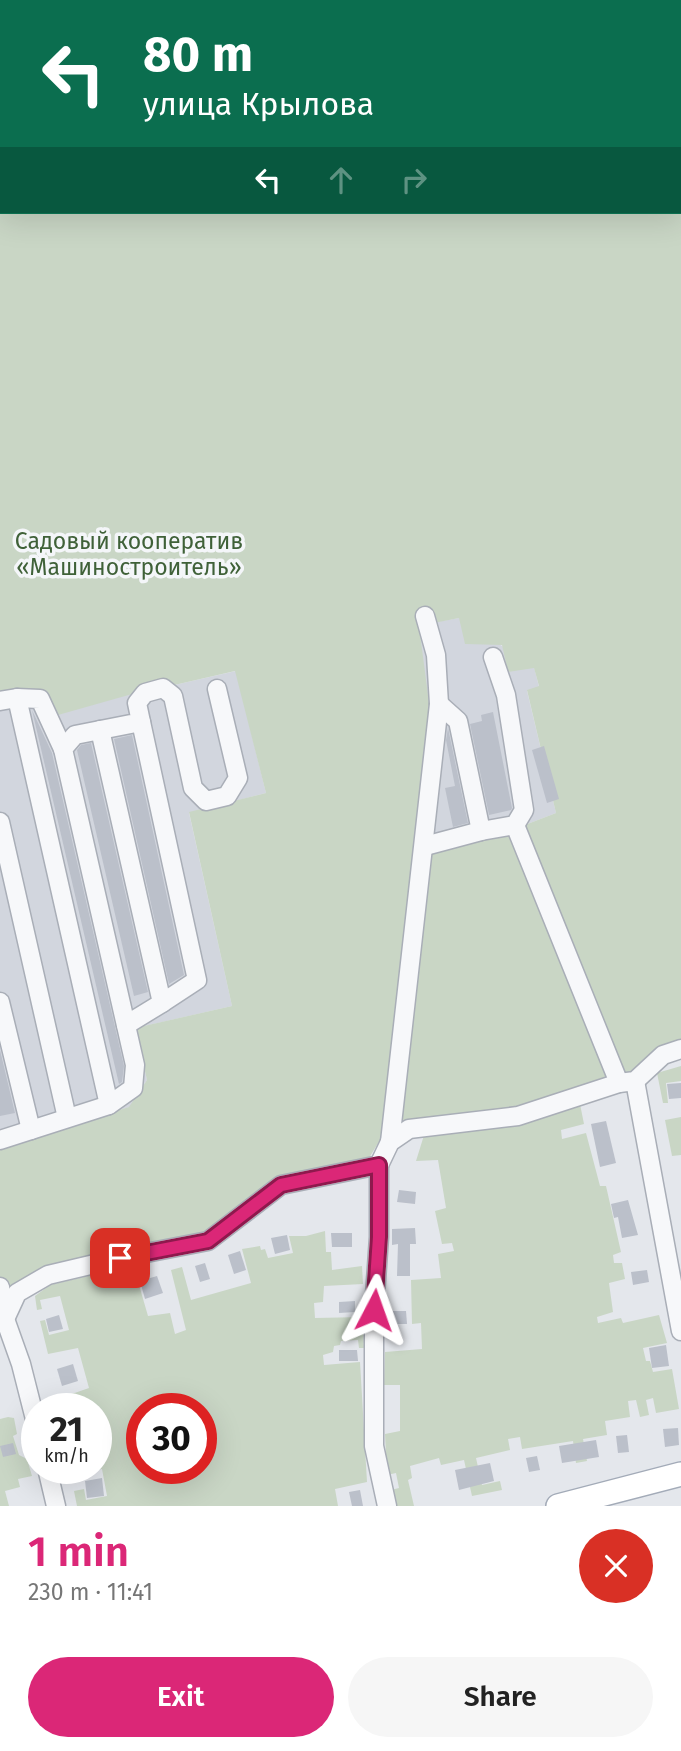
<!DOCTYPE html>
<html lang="en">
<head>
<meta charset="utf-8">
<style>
	body { margin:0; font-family:"Fira Sans",sans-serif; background:#f6f6f6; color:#222; height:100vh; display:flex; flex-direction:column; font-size:26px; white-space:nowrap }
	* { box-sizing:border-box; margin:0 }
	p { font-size:23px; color:#767676 }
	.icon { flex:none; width:38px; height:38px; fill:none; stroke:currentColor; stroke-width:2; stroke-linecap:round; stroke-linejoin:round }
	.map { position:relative; height:1506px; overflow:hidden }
	.drawer { display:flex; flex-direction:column; background:#fff; flex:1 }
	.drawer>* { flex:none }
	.banner { position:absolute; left:0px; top:0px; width:682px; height:214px; box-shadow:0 7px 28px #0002; background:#0b6e4f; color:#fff; overflow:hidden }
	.speed { position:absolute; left:21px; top:1393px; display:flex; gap:14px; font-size:35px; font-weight:700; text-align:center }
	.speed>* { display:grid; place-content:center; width:91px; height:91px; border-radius:50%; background:#fff; box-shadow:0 7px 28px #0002; line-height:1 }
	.speed small { font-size:18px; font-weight:400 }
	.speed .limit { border:10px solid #d22; background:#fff; color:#111 }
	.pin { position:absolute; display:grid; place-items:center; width:60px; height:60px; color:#fff; margin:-30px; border-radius:14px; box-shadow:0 4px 10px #0006 }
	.me { position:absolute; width:77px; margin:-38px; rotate:4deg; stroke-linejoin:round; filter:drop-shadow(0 0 5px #0008) }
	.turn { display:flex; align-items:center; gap:24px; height:147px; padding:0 28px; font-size:32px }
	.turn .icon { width:91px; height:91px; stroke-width:2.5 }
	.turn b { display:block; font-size:49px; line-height:60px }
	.lanes { display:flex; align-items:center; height:66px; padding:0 28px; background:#0003; justify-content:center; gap:35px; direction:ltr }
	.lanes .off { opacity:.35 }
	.round { display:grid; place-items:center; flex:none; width:74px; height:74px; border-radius:37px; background:#f6f6f6 }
	.overview { display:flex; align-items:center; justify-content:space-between; height:119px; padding:0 28px }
	h1 { font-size:42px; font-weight:600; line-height:52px; color:#db2777 }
	.button { display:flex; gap:14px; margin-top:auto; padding:14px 28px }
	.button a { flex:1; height:80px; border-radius:42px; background:#db2777; color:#fff; font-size:28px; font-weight:600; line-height:80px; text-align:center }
	.button a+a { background:#f6f6f6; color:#222 }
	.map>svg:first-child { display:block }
</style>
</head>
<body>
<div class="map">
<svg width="681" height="1506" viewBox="0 0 681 1506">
	<rect width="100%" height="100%" fill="#e4e7ec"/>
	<g fill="#d2d6de">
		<polygon points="459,618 534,667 539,687 527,691 556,813 496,836 419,854 419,625"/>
		<polygon points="236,671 266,793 189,813 232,1006 136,1028 147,1080 130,1107 0,1148 0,697 170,686"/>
	</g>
	<g fill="#c9d6c5" fill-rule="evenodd">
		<path d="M 0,0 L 681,0 L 681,1041 L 628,1076 L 513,1110 L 386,1130 L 366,1163 L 277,1181 L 204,1236 L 45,1269 L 0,1292 L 0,1148 L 129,1107 L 147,1080 L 135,1028 L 232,1006 L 189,812 L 266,793 L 235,671 L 170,686 L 164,685 L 58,715 L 44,695 L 0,697 ZM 2,2 L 681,2 L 681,212 L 2,212 ZM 459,618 L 465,644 L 502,645 L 508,672 L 534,668 L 539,686 L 527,690 L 556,813 L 496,836 L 419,853 L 432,726 L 419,626 Z"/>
		<polygon points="681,1066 681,1081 666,1083 668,1103 663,1103 657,1073"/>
		<polygon points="580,1104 584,1124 561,1130 562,1139 586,1133 600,1186 606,1186 621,1252 613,1255 614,1263 622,1263 625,1279 609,1283 613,1312 597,1317 598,1323 621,1318 623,1323 659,1315 667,1343 643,1348 646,1361 650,1361 653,1372 672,1369 679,1409 656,1413 653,1398 646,1400 649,1415 640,1417 636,1400 628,1401 630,1417 605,1421 607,1435 583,1439 587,1461 576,1463 573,1441 522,1449 520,1437 508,1439 510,1450 476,1458 482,1485 500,1481 502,1490 472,1496 464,1460 441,1465 439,1458 410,1466 412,1478 408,1480 414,1506 394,1506 391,1490 399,1488 396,1473 387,1475 385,1434 400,1431 400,1385 384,1385 385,1352 422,1349 421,1323 412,1324 411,1280 441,1278 438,1254 454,1251 452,1243 442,1244 435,1211 446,1208 438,1160 416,1161 425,1132"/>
		<polygon points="681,1117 681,1155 672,1156 665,1120"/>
		<path d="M 325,1231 L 326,1252 L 331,1252 L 332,1270 L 362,1266 L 363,1284 L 324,1286 L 323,1302 L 314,1303 L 315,1318 L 363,1317 L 364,1348 L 359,1348 L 358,1340 L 341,1341 L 340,1345 L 334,1346 L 333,1352 L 323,1355 L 324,1365 L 360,1362 L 367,1482 L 335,1489 L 338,1506 L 77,1506 L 74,1491 L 84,1489 L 86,1500 L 107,1496 L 102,1469 L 72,1475 L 71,1468 L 96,1468 L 96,1409 L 67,1409 L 63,1397 L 89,1388 L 78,1348 L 48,1354 L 40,1321 L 45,1320 L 49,1335 L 69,1330 L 60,1296 L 40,1300 L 42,1309 L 37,1310 L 35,1296 L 50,1285 L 114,1270 L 120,1286 L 137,1278 L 148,1316 L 170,1313 L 175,1334 L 186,1330 L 171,1270 L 182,1267 L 191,1300 L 251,1283 L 242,1249 L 260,1246 L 261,1250 L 265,1249 L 268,1258 L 293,1253 L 289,1236 L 306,1236 ZM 142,1409 L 201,1409 L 201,1468 L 142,1468 Z"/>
		<polygon points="8,1417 14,1418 17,1434 13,1436 19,1455 27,1459 32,1476 18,1479 20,1487 5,1491 9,1506 0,1506 0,1419"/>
	</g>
	<g fill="#bbc0ca">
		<polygon points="32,710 52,753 124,1066 122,1082 119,1084"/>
		<polygon points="493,712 512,808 511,810 489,815 470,724 482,721 481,715"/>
		<polygon points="448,728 468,823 453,827 445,788 455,786 446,740"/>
		<polygon points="132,735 184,975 169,984 114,739"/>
		<polygon points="91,743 148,992 134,996 77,750 81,745"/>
		<polygon points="544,746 559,799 547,803 532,750"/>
		<polygon points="0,1050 15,1113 0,1116"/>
		<polygon points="681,1083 681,1098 669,1099 667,1084"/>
		<polygon points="606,1121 616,1163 600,1167 591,1124"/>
		<polygon points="399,1190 416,1192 415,1204 397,1202"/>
		<polygon points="628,1200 638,1235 622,1238 618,1217 614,1218 611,1204"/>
		<polygon points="415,1228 416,1244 410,1244 410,1276 397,1276 398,1244 392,1245 392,1229"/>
		<polygon points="331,1233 352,1233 352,1247 332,1247"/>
		<polygon points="287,1235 290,1250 275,1254 271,1238"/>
		<polygon points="240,1251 246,1270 234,1274 228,1255"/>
		<polygon points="205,1263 210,1279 200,1282 195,1266"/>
		<polygon points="647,1270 649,1282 633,1285 631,1272"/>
		<polygon points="157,1276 163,1293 145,1299 140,1281"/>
		<polygon points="355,1301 355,1312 339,1313 339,1302"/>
		<polygon points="391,1311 406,1311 407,1324 391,1324"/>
		<polygon points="59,1315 63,1329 49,1332 46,1319"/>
		<polygon points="666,1345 669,1366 652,1368 649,1348"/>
		<polygon points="339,1350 357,1350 358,1361 339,1361"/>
		<polygon points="73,1364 78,1381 62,1386 57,1369"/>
		<polygon points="678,1428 679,1445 665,1447 663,1429"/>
		<polygon points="627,1435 629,1452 618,1453 616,1436"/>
		<polygon points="596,1440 599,1457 562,1463 559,1446"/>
		<polygon points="13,1443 16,1454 3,1457 0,1446"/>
		<polygon points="537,1456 540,1470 529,1472 526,1458"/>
		<polygon points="490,1463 494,1481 459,1490 455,1470"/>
		<polygon points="102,1478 104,1496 87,1498 85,1481"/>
		<polygon points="360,1490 363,1506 352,1506 349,1492"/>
	</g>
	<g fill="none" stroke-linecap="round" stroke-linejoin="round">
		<g stroke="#a9aeb7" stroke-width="21">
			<g id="minor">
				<polyline points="17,698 109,1105"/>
				<polyline points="0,701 17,698 40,699 63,749"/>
				<polyline points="439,704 458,721 481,831"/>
				<polyline points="141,722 197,980 162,1003"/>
				<polyline points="100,730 162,1003 126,1025"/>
				<polyline points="0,822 67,1118"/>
				<polyline points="515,825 619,1083"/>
				<polyline points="425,846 481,831 515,825 524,810 506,695 493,657"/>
				<polyline points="0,1002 31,1130"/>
				<polyline points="635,1081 681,1331"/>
				<polyline points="0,1140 109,1105 133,1088 135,1065 63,749 75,735 141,722 137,703 145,693 163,688 173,696 193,788 206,801 227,796 238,778 217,689"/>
				<polyline points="390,1142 439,704 436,655 425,616"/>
				<polyline points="379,1165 379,1237 374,1310 374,1446 387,1506"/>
				<polyline points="0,1287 5,1319 21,1364 37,1427"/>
				<polyline points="0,1321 5,1319 17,1293 48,1275 120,1258 208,1241 281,1185 379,1165 390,1142 409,1129 518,1116 619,1083 635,1081 663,1055 681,1049"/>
				<polyline points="47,1468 56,1506"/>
			</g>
		</g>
		<g stroke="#a3abb8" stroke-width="26">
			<polyline id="major" points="558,1506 681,1474"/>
		</g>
		<use href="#minor" stroke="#f7f8fa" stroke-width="18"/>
		<use href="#major" stroke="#fff" stroke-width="23"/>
	</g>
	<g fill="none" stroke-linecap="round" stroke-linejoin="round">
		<g stroke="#8e194d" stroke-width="18">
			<polyline id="route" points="120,1258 208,1241 281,1185 379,1165 379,1237 374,1310"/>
		</g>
		<use href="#route" stroke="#db2777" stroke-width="12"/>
	</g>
	<g text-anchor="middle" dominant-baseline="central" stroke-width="7" stroke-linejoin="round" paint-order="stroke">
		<g font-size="23" fill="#3f6138" stroke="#f4f6f9">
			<text x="129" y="541">Садовый кооператив<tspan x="129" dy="26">«Машиностроитель»</tspan></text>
		</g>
	</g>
</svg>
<div class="speed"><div>21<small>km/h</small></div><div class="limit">30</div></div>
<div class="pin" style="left:120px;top:1258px;background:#d93025"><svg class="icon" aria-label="arrive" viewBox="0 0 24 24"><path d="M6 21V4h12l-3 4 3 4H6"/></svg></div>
<svg class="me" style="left:374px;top:1310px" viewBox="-20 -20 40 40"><path d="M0-17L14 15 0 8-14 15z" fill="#db2777" stroke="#fff" stroke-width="4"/></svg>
<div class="banner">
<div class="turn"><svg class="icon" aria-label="left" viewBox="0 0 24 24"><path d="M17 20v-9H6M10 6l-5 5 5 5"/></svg><div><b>80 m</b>улица Крылова</div></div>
<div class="lanes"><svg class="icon" aria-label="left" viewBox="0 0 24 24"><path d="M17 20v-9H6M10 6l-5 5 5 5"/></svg><svg class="icon off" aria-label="ahead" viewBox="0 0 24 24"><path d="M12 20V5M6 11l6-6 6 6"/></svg><svg class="icon off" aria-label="right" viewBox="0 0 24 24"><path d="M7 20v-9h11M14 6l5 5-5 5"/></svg></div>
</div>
</div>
<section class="drawer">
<div class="overview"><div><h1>1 min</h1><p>230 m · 11:41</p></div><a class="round" style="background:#d93025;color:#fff"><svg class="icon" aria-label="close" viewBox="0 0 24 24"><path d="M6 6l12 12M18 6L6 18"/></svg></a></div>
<div class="button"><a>Exit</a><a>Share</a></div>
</section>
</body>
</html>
